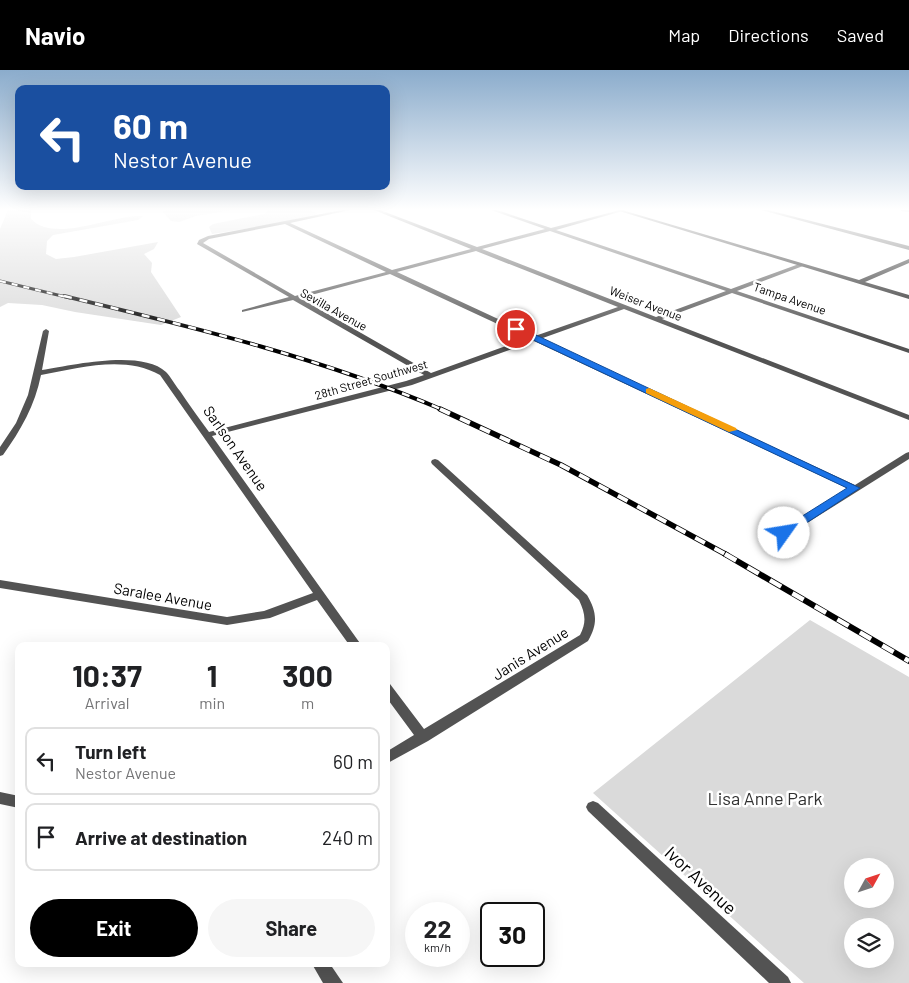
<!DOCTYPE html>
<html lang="en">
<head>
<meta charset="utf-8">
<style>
	body { margin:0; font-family:Barlow,sans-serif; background:#f6f6f6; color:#202124; height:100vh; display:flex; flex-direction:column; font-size:19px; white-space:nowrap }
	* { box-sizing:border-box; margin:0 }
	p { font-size:16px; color:#757577 }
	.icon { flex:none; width:28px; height:28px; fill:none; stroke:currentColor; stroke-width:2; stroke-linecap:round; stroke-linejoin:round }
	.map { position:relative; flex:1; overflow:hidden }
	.panel { position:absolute; left:15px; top:572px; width:375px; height:325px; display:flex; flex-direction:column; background:#fff; border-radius:10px; box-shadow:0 5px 20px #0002 }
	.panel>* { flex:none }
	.banner { position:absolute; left:15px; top:15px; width:375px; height:105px; border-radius:10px; box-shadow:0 5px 20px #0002; background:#1a4fa0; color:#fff; overflow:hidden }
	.needle { width:32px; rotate:50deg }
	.fabs { position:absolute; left:844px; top:788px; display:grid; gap:10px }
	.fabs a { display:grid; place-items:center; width:50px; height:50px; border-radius:50%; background:#fff; box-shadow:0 5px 20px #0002; font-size:25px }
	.speed { position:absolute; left:405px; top:832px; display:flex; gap:10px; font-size:25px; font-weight:700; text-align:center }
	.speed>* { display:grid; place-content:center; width:65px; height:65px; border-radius:50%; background:#fff; box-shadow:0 5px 20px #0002; line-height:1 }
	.speed small { font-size:12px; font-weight:400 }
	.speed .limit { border:2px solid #111; border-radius:8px; background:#fff; color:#111 }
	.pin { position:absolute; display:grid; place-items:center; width:42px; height:42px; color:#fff; margin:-21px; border:2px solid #fff; border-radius:50%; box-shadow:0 1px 5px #0007 }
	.me { position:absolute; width:55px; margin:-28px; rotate:58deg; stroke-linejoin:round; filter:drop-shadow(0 0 4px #0008) }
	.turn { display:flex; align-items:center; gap:18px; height:105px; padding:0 15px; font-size:22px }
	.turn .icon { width:65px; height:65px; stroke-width:2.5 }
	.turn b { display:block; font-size:35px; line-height:42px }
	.eta { display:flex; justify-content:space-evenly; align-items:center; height:85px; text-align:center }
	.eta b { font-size:30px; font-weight:700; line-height:35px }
	.button { display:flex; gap:10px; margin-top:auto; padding:10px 15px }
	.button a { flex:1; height:58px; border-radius:30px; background:#000; color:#fff; font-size:20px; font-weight:700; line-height:58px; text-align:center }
	.button a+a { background:#f6f6f6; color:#202124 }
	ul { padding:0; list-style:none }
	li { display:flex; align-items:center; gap:15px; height:68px; margin:0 10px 8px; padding:0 5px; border:2px solid #e0e0e0; border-radius:10px }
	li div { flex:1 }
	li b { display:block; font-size:19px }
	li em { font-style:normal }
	header { display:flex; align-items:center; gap:30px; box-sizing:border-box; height:70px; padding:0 25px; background:#000; color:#fff }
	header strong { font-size:24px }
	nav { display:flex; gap:28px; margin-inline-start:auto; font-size:18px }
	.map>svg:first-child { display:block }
</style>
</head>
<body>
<header>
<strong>Navio</strong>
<nav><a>Map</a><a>Directions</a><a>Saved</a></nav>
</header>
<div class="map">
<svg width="909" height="913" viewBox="0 0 909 913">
	<rect width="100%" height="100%" fill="#fff"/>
	<g fill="#dadada" fill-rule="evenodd">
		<path d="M 8,140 L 31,140 L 31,149 C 55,174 112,144 143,146 L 138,150 L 53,165 L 47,171 L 46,184 L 56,189 L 74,187 L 158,172 L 154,179 L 144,184 L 152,193 L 151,202 L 181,247 L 161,255 L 75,242 L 42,235 L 8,233 L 0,237 L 0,159 Z"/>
		<polygon points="167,140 232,140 196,146 179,152 171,151 162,141"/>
		<polygon points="269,140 310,140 318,144 271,155 212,164 209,157 213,154 264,144"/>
		<path d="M 810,550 L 909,607 L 909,913 L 804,913 L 593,723 ZM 885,796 L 885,829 L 852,829 L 852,796 ZM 852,856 L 885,856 L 885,889 L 852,889 Z"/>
	</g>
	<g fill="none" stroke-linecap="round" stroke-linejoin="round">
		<g fill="#535353" fill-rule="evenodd">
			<path d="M 342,140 L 350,140 L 290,153 L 392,200 L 471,179 L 374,140 L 380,140 L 477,177 L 545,159 L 491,140 L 497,140 L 551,158 L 620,140 L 626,140 L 556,160 L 731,219 L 799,194 L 803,194 L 803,196 L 737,221 L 909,279 L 909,283 L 732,223 L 662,249 L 909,345 L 909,350 L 624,239 L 540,269 L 855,415 L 906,383 L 909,382 L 909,389 L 788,465 L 780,465 L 779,463 L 780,461 L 849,419 L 534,271 L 412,315 L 212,366 L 362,576 L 350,576 L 317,530 L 270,548 L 227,555 L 0,518 L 0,510 L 227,547 L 264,541 L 313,523 L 160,305 C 124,285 80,298 41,305 C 35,335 21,360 3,385 L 0,386 L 0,377 L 16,353 L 28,325 L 43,261 L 46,259 L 49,261 L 42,300 C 72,295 142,279 166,302 C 171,307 175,315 180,321 C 189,335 199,348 209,362 L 406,311 L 424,305 L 293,230 L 242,242 L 242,240 L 289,227 L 197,174 L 199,170 L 208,166 ZM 285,154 L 386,202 L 295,226 L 203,173 L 209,169 ZM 550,161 L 726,221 L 656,247 L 482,179 ZM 476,181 L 618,237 L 535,266 L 397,202 ZM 390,204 L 528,268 L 431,303 L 300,228 Z"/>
			<polygon points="761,140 768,140 909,176 909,180"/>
			<polygon points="901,140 909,140 909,142 901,141"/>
			<path d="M 435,389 L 438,390 L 587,525 C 597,542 598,554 588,571 L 428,671 L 386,694 L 386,682 L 414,665 L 386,627 L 386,612 L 390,614 L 424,659 L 580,565 C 587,552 585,543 579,530 L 432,394 L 431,392 L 432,390 Z"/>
			<polygon points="0,722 19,726 19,738 0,734"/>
			<polygon points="593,731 598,733 788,907 791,913 769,913 588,741 586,737 588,733"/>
			<polygon points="312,894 330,894 343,913 323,913"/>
		</g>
		<polygon fill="#202020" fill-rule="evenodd" points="616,140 622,140 859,210 909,189 909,193 865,212 909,225 909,229"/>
		<g stroke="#000" stroke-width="3">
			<polyline id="rail-far3" points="0,211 70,228"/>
		</g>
		<g stroke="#000" stroke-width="4">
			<path id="rail-far2" d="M 64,226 C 192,257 322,288 443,340"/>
		</g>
		<g stroke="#000" stroke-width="5.5">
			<polyline id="rail-far1" points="440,339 561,395 727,485"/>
		</g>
		<g stroke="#000" stroke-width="6">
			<polyline id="rail" points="725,484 909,591"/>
		</g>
		<use href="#rail-far3" stroke="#fff" stroke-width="2" stroke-dasharray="6" stroke-linecap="butt"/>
		<use href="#rail-far2" stroke="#fff" stroke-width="2.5" stroke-dasharray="8" stroke-linecap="butt"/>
		<use href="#rail-far1" stroke="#fff" stroke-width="4" stroke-dasharray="11" stroke-linecap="butt"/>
		<use href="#rail" stroke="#fff" stroke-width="4.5" stroke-dasharray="13" stroke-linecap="butt"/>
	</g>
	<linearGradient id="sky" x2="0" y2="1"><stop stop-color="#8baccc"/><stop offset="0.52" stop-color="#fff"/><stop offset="1" stop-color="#fff" stop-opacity="0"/></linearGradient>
	<rect width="909" height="268" fill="url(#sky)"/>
	<polygon fill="#1a73e8" stroke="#114b97" points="514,257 519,257 860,418 788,465 780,465 780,460 847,418 514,261"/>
	<polygon fill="#f59e0b" points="649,318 736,358 737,360 729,362 646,323 646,319"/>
	<g text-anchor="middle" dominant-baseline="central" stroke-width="5" stroke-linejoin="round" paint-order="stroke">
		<g font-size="12" fill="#000" stroke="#fff">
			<text transform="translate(790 228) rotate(19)">Tampa Avenue</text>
			<text transform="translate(646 233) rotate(21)">Weiser Avenue</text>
			<text transform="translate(334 239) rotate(29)">Sevilla Avenue</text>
			<text transform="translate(371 309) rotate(-16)">28th Street Southwest</text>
		</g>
		<g font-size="15" fill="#000" stroke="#fff">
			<text transform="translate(236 378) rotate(55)">Sarlson Avenue</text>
			<text transform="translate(163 526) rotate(10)">Saralee Avenue</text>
			<text transform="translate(530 583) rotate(-32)">Janis Avenue</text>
		</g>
		<g font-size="18" fill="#313131" stroke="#fff">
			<text x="765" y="728">Lisa Anne Park</text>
		</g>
		<g font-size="18" fill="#000" stroke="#fff">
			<text transform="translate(701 810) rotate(43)">Ivor Avenue</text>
		</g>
	</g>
</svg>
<div class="fabs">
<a><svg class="needle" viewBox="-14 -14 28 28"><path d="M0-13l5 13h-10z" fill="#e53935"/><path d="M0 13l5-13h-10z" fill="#757577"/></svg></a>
<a><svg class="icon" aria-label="layers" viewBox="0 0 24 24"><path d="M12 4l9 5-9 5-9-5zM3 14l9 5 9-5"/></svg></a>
</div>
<div class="speed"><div>22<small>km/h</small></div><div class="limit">30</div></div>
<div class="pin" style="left:516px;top:259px;background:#d93025"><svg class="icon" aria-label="arrive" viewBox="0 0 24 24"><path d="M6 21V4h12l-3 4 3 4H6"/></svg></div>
<svg class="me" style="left:784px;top:463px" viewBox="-20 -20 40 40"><circle r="19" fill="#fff"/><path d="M0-13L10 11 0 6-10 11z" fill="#1a73e8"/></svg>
<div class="banner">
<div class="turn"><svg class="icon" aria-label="left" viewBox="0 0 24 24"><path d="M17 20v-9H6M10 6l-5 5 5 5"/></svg><div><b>60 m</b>Nestor Avenue</div></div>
</div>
<section class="panel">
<div class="eta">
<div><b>10:37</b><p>Arrival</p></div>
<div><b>1</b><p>min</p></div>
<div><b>300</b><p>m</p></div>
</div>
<ul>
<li><svg class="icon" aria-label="left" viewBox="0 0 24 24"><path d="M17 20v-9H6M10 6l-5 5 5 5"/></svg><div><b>Turn left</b><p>Nestor Avenue</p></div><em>60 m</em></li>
<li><svg class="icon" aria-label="arrive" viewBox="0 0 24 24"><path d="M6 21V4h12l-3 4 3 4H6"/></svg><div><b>Arrive at destination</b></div><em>240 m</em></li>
</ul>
<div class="button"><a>Exit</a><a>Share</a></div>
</section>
</div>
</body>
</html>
